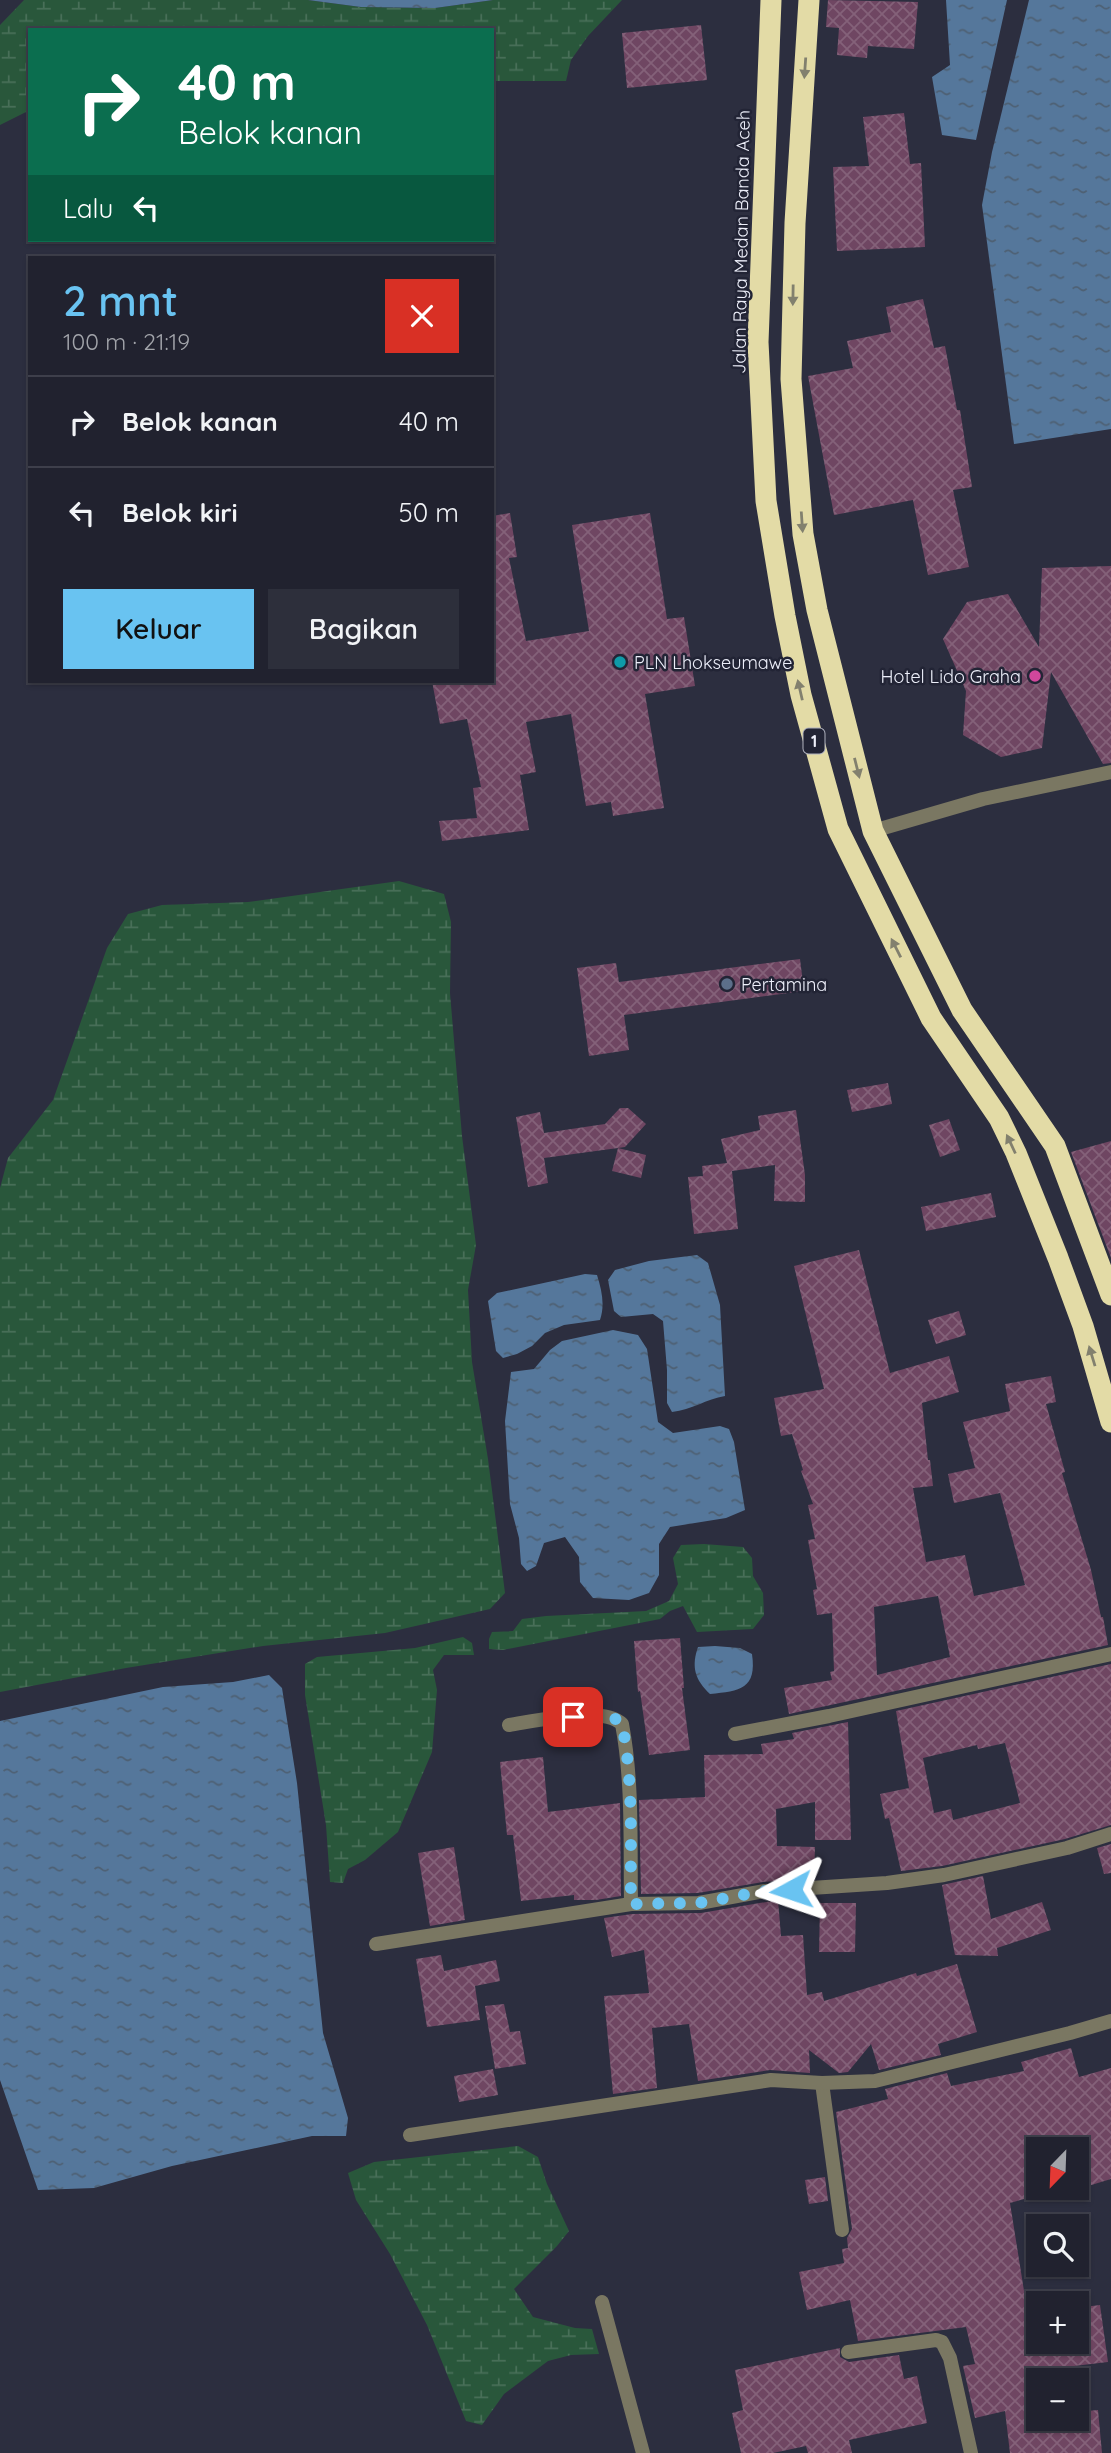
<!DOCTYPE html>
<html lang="id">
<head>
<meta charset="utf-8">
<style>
	body { margin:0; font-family:Quicksand,sans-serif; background:#2d2f3b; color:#f1f3f6; height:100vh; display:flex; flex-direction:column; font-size:26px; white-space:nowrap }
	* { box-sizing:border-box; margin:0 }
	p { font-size:23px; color:#a2a4aa }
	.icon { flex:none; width:38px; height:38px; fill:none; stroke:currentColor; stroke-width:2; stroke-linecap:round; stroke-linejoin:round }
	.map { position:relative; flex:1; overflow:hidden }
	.sheet { position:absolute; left:28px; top:256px; width:466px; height:427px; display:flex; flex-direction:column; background:#21222f; border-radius:0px; box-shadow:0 2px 5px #0004,0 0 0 2px #3e3f4b }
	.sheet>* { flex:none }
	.top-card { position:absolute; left:28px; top:28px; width:466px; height:214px; border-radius:0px; box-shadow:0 2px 5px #0004,0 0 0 2px #3e3f4b; background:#0b6e4f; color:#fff; overflow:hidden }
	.needle { width:46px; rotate:203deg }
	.fabs { position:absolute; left:1026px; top:2137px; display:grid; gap:14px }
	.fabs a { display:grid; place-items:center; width:63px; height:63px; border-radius:0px; background:#21222f; box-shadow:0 2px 5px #0004,0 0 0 2px #3e3f4b; font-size:35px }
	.pin { position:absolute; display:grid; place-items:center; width:60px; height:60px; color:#fff; margin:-30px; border-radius:14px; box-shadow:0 4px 10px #0006 }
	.me { position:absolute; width:77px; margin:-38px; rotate:265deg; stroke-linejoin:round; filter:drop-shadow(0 0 5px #0008) }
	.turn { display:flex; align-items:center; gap:24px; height:147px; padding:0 35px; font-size:32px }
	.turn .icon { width:91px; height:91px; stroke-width:2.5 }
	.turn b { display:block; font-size:49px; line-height:60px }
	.then { display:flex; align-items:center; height:66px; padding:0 35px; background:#0003; gap:14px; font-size:26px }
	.round { display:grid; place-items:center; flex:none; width:74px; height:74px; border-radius:0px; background:#2d2f3b }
	.summary { display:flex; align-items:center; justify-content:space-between; height:119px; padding:0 35px }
	h1 { font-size:42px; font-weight:600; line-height:52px; color:#69c3f1 }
	.action { display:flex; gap:14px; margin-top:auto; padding:14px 35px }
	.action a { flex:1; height:80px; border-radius:0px; background:#69c3f1; color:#111; font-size:28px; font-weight:600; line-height:80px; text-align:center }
	.action a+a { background:#2d2f3b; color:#f1f3f6 }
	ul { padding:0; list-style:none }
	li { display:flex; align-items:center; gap:21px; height:91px; padding:0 35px; border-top:2px solid #3e3f4b }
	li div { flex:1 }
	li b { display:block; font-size:26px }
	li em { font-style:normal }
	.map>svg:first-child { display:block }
</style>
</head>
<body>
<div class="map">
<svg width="1111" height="2453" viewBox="0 0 1111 2453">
	<defs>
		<pattern id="wetland-marsh" width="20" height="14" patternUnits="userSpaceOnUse" patternTransform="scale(1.75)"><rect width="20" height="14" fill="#29573b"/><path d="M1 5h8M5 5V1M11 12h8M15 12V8" fill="none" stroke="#486f58"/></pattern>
		<pattern id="water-ripples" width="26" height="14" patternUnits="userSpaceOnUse" patternTransform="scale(1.75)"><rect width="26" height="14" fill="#55779b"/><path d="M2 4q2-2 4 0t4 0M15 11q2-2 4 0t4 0" fill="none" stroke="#4e6073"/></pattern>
		<pattern id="building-cross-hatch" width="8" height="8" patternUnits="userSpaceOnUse" patternTransform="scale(1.75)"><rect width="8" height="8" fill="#6f4662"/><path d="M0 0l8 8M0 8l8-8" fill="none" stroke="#846179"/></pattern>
	</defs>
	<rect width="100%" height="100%" fill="#2c2e3f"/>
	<g fill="url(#wetland-marsh)">
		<polygon points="24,0 308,0 361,7 435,8 493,0 622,0 588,36 571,60 566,81 492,81 492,30 30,30 30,110 0,125 0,25"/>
		<polygon points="399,881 444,894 451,922 450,993 462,1136 476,1245 468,1290 472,1362 488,1459 505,1593 490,1609 385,1633 263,1646 126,1668 0,1692 0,1188 8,1158 53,1100 107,948 128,914 162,905 248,902"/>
		<polygon points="704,1544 743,1547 752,1558 753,1576 763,1593 764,1615 753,1629 697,1632 683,1606 670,1611 660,1619 503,1650 489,1649 489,1639 492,1632 513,1631 522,1619 546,1616 646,1611 669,1601 678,1584 673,1558 681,1545"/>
		<polygon points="463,1637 472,1643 474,1655 444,1655 433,1670 437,1690 432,1752 398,1832 365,1860 348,1869 343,1883 330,1882 326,1825 305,1695 305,1664 317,1657 415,1648"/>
		<polygon points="518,2146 538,2157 547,2184 569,2231 557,2246 514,2289 533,2317 575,2328 592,2329 599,2354 571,2355 548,2361 504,2394 482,2425 466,2421 427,2325 390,2254 356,2200 348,2173 374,2162"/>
	</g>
	<g fill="url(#water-ripples)">
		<polygon points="308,0 493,0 435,8 361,7"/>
		<polygon points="946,0 1007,0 976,140 942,135 932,77 950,65"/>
		<polygon points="1029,0 1111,0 1111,429 1014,444 982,205 992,152"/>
		<path d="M 697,1255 L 708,1263 L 720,1305 L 725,1396 C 706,1399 692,1410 672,1412 L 667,1403 L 667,1370 L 663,1321 L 653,1314 L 621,1317 L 614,1311 L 608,1280 L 615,1270 L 649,1261 Z"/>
		<path d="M 585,1274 L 597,1275 C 602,1291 605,1305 600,1320 L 564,1325 L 545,1333 L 532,1346 L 517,1354 L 503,1358 L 496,1351 L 488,1301 L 497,1293 Z"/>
		<polygon points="613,1330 638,1335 647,1349 658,1422 673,1433 720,1426 729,1429 734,1442 745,1510 726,1518 670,1527 659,1544 659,1575 649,1593 629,1600 593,1598 580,1582 579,1557 565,1537 544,1543 536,1566 527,1571 521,1564 519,1538 510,1504 505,1421 511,1372 534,1369 550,1350 562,1341"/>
		<path d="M 715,1646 L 740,1648 L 752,1654 C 757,1689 740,1691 710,1694 C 695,1680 691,1667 698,1647 Z"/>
		<polygon points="269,1675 282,1688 297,1783 323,2033 348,2118 346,2136 312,2136 172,2166 94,2188 38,2190 0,2080 0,1721 163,1687 233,1682"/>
	</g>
	<g fill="url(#building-cross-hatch)" fill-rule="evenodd">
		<polygon points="828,0 918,2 914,49 868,46 867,58 837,55 839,28 826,27"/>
		<polygon points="701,25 707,80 627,88 622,33"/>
		<polygon points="904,113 910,164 921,163 925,247 837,251 833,167 869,166 863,117"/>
		<polygon points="923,299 934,348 945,346 957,410 960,410 972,487 953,490 969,567 928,575 913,500 834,515 808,376 853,368 847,341 891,332 886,307"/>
		<polygon points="510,513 517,557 509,558 526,641 589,631 572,525 650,513 667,619 684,617 695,686 645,694 664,808 613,816 611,802 586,806 571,714 526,722 536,772 520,775 529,830 442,841 439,821 477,818 473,788 481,787 467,719 440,724 432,681 492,681 492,516"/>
		<polygon points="1111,566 1111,763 1103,764 1051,672 1042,748 1001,757 963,735 966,691 943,639 967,602 1008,594 1039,647 1042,568"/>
		<polygon points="800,959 804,991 624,1015 629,1050 589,1056 577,968 616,963 619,982"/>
		<polygon points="888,1083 892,1104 852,1112 847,1090"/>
		<polygon points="620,1108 628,1108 646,1124 625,1147 618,1148 646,1155 641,1178 612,1171 618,1148 544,1158 548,1183 528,1187 516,1117 540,1112 544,1133 605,1124"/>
		<polygon points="796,1110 805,1175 805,1202 774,1201 775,1165 732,1171 738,1229 694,1234 688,1177 703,1176 702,1166 727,1163 721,1139 760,1130 758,1116"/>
		<polygon points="949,1119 960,1150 940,1157 929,1125"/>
		<polygon points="1111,1141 1111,1258 1071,1152"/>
		<polygon points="991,1193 996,1217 926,1231 921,1207"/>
		<path d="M 859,1250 L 890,1373 L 949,1356 L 959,1392 L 922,1403 L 928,1460 L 930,1460 L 933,1486 L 913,1488 L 926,1562 L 965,1555 L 974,1596 L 1025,1585 L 1000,1493 L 954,1503 L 948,1474 L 975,1468 L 963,1422 L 1010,1411 L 1005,1384 L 1051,1376 L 1056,1402 L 1046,1404 L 1065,1472 L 1062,1473 L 1091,1570 L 1101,1617 L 1103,1617 L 1108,1645 L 789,1714 L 784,1688 L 832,1680 L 830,1672 L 834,1671 L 832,1613 L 817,1615 L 813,1590 L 817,1589 L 808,1540 L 815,1539 L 808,1505 L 813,1504 L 801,1471 L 803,1470 L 792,1434 L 781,1436 L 774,1398 L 824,1389 L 794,1266 ZM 938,1596 L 950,1657 L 877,1675 L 874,1607 Z"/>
		<polygon points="959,1311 966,1335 936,1344 928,1320"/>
		<polygon points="680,1638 684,1688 682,1688 690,1750 649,1755 640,1691 638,1692 634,1641"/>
		<path d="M 1111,1664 L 1111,1825 L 1065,1839 L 942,1866 L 901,1871 L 889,1818 L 885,1819 L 880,1794 L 909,1788 L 896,1711 ZM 1005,1743 L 1020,1803 L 953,1820 L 951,1809 L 934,1813 L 923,1758 L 977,1745 L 978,1749 Z"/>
		<polygon points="848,1722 851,1840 815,1840 815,1802 776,1809 777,1846 815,1847 814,1878 763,1882 698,1893 641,1894 639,1800 705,1797 704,1755 763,1754 761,1744 794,1739 792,1733"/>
		<polygon points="543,1757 548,1812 620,1803 621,1896 596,1900 574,1900 574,1895 521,1901 513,1835 507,1835 500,1762"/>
		<polygon points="1111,1844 1111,1873 1104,1874 1097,1848"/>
		<polygon points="454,1847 465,1920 430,1926 418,1853"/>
		<polygon points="983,1876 991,1919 1042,1902 1051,1930 997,1948 998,1956 955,1955 942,1885"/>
		<polygon points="778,1900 781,1936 803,1935 807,1995 822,1992 824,2001 916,1973 917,1976 957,1964 977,2032 938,2044 941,2055 879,2070 871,2044 848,2072 839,2073 809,2050 810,2073 770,2070 698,2081 689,2024 652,2028 657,2088 613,2094 604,1996 649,1993 644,1950 612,1957 604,1918 632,1914 701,1913"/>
		<polygon points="820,1903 856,1903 855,1952 819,1952"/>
		<polygon points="441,1955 444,1971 496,1960 500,1981 475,1986 480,2020 427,2027 416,1959"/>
		<polygon points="504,2004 510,2032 520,2031 526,2064 495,2069 485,2006"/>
		<polygon points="1071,2048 1079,2077 1111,2068 1111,2179 1088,2186 1076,2149 1038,2149 1038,2195 1010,2203 1028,2316 1038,2313 1038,2342 1076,2342 1076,2308 1100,2305 1108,2362 1057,2368 1059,2380 1038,2380 1038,2418 1076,2418 1076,2412 1098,2410 1102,2453 1010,2453 1005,2411 975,2418 963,2366 975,2364 966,2327 858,2341 850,2300 807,2310 799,2272 844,2263 842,2249 848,2248 847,2238 852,2229 836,2112 888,2099 885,2089 947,2073 951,2086 1024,2071 1021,2062"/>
		<polygon points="493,2069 498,2095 459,2102 454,2076"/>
		<polygon points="825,2177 828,2201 809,2204 805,2180"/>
		<polygon points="840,2348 840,2357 849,2362 899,2355 904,2379 917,2376 927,2423 849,2440 852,2453 808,2453 806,2446 773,2453 741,2453 732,2413 743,2410 735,2370"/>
	</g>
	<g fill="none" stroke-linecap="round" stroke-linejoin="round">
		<g stroke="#7a7762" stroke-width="14">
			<polyline points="873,831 983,799 1111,772"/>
			<path d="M 509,1725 C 535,1721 603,1705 622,1724 C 633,1783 630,1844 631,1904"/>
			<polyline points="735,1734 829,1716 1111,1654"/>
			<polyline points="376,1944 631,1904 699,1903 765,1891 887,1883 944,1875 1067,1848 1111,1834"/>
			<polyline points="822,2083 842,2230"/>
			<polyline points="410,2135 771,2080 822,2083 875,2081 1070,2033 1111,2021"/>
			<polyline points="602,2302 643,2453"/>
			<polyline points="848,2352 936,2340 942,2342 950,2358 971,2453"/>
		</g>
		<g stroke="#e3dba6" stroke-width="21">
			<polyline points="771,0 758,342 766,501 785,616 801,695 838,829 931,1018 999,1118 1016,1153 1058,1258 1083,1326 1111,1422"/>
			<polyline points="809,0 795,223 791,379 803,534 817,610 873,831 962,1010 1055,1146 1111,1295"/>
		</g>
	</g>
	<defs><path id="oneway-solid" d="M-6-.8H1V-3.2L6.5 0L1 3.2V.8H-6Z" transform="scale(1.75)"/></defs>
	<g fill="#82806e">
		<use href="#oneway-solid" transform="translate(805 68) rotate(94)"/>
		<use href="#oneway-solid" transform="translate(793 295) rotate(91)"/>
		<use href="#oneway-solid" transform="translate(802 522) rotate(86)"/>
		<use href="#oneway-solid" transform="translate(800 690) rotate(-103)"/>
		<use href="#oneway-solid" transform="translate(857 768) rotate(76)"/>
		<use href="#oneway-solid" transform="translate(896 948) rotate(-117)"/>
		<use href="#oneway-solid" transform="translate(1011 1144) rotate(-115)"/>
		<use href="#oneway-solid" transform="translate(1092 1356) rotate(-107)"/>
	</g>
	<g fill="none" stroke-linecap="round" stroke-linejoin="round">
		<path stroke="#69c3f1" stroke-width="12" stroke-dasharray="0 21.6" d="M 573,1717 C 589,1715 609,1711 622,1724 C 634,1783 630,1844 631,1904 L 699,1903 L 765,1891 L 791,1890"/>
	</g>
	<circle fill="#0f9aa8" stroke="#222435" stroke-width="2.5" cx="620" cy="662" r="7"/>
	<circle fill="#d1479c" stroke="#222435" stroke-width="2.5" cx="1035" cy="676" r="7"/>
	<circle fill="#5c6f8a" stroke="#222435" stroke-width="2.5" cx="727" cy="984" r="7"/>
	<g text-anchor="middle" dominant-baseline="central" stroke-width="5" stroke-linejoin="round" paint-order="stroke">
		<rect fill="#222435" stroke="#b0b2bf" stroke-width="2" x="803.5" y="728.5" width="21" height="25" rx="5"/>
		<g font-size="16" font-weight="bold" fill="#edeffa">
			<text x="814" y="741">1</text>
		</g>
		<g font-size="18" fill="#edeffa" stroke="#222435">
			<text transform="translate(741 242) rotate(-89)">Jalan Raya Medan Banda Aceh</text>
		</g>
		<g font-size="18" fill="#edeffa" stroke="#222435" text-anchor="start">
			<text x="634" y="662">PLN Lhokseumawe</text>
			<text x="1021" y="676" text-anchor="end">Hotel Lido Graha</text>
			<text x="741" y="984">Pertamina</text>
		</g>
	</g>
</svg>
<div class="fabs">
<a><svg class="needle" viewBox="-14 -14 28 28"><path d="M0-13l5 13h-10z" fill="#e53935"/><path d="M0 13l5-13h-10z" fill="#a2a4aa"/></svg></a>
<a><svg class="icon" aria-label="search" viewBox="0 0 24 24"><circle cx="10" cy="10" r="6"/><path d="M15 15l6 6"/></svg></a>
<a>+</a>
<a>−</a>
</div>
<div class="pin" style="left:573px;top:1717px;background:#d93025"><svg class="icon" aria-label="arrive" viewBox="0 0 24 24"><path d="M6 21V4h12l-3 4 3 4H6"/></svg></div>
<svg class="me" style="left:791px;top:1890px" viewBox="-20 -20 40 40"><path d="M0-17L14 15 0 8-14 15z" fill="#69c3f1" stroke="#fff" stroke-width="4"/></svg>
<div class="top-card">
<div class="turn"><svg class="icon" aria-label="right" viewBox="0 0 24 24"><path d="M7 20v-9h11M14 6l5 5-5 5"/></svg><div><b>40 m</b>Belok kanan</div></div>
<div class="then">Lalu<svg class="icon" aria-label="left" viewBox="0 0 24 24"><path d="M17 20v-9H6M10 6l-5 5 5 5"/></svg></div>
</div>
<section class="sheet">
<div class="summary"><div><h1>2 mnt</h1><p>100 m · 21:19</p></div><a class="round" style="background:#d93025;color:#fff"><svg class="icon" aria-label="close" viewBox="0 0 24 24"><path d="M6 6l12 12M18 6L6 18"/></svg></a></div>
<ul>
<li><svg class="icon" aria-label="right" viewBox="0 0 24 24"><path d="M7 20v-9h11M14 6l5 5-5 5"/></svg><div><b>Belok kanan</b></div><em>40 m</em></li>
<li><svg class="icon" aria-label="left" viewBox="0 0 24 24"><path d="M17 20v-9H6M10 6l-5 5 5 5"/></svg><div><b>Belok kiri</b></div><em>50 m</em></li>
</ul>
<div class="action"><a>Keluar</a><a>Bagikan</a></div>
</section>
</div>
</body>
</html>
